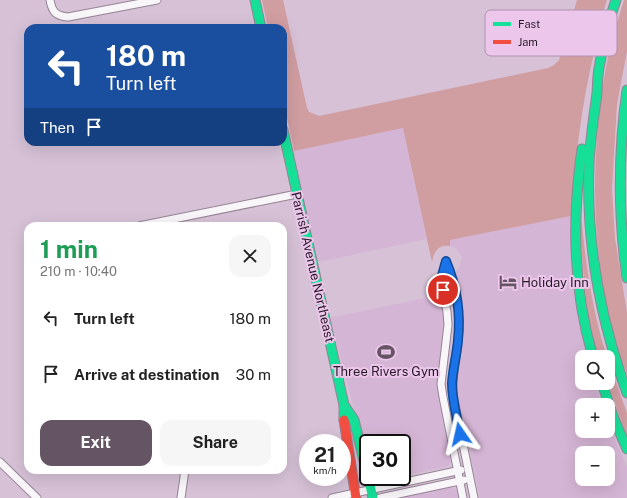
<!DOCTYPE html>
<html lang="en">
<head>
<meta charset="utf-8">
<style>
	body { margin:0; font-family:"Public Sans",sans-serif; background:#f6f6f6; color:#222; height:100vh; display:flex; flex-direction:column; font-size:15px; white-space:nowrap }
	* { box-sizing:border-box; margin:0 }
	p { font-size:13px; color:#767676 }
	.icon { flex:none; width:22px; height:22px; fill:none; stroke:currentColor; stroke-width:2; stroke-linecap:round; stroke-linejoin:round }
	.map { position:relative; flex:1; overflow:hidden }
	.side { position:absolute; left:24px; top:222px; width:263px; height:252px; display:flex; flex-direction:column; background:#fff; border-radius:12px; box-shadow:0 4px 16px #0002 }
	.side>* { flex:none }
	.hud { position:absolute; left:24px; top:24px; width:263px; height:122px; border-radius:12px; box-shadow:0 4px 16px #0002; background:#1a4fa0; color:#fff; overflow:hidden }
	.controls { position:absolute; left:575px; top:350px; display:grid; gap:8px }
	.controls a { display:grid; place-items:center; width:40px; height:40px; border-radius:8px; background:#fff; box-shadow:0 4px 16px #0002; font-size:20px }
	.speed { position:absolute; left:299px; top:434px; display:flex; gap:8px; font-size:20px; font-weight:700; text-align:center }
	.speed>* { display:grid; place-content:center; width:52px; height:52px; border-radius:50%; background:#fff; box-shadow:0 4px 16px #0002; line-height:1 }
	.speed small { font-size:10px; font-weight:400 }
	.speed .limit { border:2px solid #111; border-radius:6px; background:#fff; color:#111 }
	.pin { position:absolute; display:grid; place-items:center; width:34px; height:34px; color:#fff; margin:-17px; border:2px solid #fff; border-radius:50%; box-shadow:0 1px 4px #0007 }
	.me { position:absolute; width:44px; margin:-22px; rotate:349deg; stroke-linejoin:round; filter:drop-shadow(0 0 3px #0008) }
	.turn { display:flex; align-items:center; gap:14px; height:84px; padding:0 16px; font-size:18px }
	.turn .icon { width:52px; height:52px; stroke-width:2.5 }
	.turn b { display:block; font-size:28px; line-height:34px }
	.then { display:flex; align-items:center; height:38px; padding:0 16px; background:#0003; gap:8px; font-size:15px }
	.round { display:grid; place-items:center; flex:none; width:42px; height:42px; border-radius:12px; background:#f6f6f6 }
	.summary { display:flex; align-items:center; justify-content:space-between; height:68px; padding:0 16px }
	h1 { font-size:24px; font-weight:700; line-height:30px; color:#1e9e55 }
	.cta { display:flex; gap:8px; margin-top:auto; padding:8px 16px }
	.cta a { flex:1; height:46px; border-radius:12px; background:#645464; color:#fff; font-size:16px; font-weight:700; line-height:46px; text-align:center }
	.cta a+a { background:#f6f6f6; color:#222 }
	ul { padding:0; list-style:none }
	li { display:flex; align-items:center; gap:12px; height:56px; padding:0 16px }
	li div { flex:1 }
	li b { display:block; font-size:15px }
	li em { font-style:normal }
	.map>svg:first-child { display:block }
</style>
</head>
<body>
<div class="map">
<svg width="627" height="498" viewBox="0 0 627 498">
	<rect width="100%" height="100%" fill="#d6c1d6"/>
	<g fill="#d5b5d5" fill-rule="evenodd">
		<polygon points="403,128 427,239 318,262 294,151"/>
		<path d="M 571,216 L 588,357 L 582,357 L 582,383 L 595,383 L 602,405 L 582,405 L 582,431 L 608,431 L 608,422 L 627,467 L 627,498 L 480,498 L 458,399 L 457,385 L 459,361 L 462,348 L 464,321 L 455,273 L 460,265 L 462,257 L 456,248 L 450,246 L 449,240 ZM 582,453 L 608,453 L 608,479 L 582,479 Z"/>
		<polygon points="440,295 446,331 438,371 438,389 451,460 450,464 445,467 402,476 402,443 368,443 368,462 330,318"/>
		<polygon points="450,486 457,490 460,498 397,498"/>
	</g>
	<g fill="#d09da1">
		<path d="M 262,0 L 283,0 L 307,108 L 309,112 L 319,116 L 548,68 L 554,65 L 559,60 L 577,0 L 607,0 C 601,17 598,35 594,53 C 581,107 575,161 571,216 L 450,240 L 450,246 C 439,244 434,251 432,262 L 403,128 L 294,151 L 283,99 L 283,28 L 268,28 Z"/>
		<path d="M 624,0 L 627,0 L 627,51 L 617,104 L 612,189 L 615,238 L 627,313 L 627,375 C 592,280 588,179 604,79 C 608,52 616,26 624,0 Z"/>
		<path d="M 579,223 L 582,223 C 586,268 593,313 607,357 L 597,357 L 588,321 Z"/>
		<polygon points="608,360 627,413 627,438 608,383"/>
	</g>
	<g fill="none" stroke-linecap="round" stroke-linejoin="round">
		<g stroke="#958495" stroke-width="9">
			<g id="street">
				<path d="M 50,0 C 52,12 56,16 68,17 L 157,0"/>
				<polyline points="139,226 297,194"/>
				<path d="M 446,261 C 456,285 461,313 458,340 C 456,358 452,376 453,395 L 474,498"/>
				<polyline points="446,261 441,279 447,312 448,325 441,384 443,397 463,498"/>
				<polyline points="0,462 37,498"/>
				<polyline points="181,498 185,470"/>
				<polyline points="332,498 461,470"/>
				<polyline points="380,498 464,480"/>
			</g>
		</g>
		<g stroke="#958495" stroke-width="11">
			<g id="fast">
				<polyline points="255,0 261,28"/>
				<path d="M 616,0 C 608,22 603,44 599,68 C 597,79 598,90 596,101 C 593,122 590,143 589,164 C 586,243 600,319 627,393"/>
				<path d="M 627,90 C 618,153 618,215 627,278"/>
				<polyline points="283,130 344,405 344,420"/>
				<path d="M 582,149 C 572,218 573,290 593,357"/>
				<polyline points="602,383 614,419 627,449"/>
				<polyline points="344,405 354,420 368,477"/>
				<polyline points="368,477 373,498"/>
			</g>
		</g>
		<g stroke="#958495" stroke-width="11">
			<polyline id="jam" points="344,420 356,498"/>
		</g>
		<use href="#street" stroke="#f9f6f9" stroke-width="7"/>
		<use href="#fast" stroke="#16e098" stroke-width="9"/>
		<use href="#jam" stroke="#f24e42" stroke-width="9"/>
	</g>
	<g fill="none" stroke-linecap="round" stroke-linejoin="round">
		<g stroke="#114b97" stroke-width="10">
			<path id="route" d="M 443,290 L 441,279 L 446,261 C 456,285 461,313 458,340 C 457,354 453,368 452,383 C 452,400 457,417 460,434"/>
		</g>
		<use href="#route" stroke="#1a73e8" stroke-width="7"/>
	</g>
	<defs>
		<g id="hotel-bare" transform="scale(1.38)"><path d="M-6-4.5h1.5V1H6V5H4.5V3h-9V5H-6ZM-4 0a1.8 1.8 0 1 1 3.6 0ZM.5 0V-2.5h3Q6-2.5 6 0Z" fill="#645464" stroke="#ecc6eb" stroke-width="2.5" paint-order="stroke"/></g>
		<g id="stadium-bare" transform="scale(1.38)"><path d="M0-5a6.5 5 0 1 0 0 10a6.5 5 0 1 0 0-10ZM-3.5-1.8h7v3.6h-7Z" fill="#645464" stroke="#ecc6eb" stroke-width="2.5" paint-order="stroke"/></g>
	</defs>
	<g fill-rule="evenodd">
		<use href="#hotel-bare" x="508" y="282"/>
		<use href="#stadium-bare" x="386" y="352"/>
	</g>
	<g text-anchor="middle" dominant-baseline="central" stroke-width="4" stroke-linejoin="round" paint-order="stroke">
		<g font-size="13" fill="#271a27" stroke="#ecc6eb">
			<text transform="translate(313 267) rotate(77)">Parrish Avenue Northeast</text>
		</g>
		<g font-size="13" fill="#271a27" stroke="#ecc6eb" text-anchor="start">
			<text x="521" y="282">Holiday Inn</text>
			<text x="386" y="371" text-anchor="middle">Three Rivers Gym</text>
		</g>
	</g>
	<rect x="485" y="10" width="132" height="46" rx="6" fill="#ecc6eb" stroke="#b192b0" stroke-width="1"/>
	<rect x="493" y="22" width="18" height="4" fill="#16e098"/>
	<rect x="493" y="40" width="18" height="4" fill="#f24e42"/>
	<g font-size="11" fill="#271a27">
		<text x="518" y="28">Fast</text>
		<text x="518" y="46">Jam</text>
	</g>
</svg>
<div class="controls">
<a><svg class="icon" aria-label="search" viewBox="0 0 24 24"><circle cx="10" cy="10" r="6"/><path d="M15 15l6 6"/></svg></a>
<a>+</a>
<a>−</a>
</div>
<div class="speed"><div>21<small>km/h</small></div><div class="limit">30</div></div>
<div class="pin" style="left:443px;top:290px;background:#d93025"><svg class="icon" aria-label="arrive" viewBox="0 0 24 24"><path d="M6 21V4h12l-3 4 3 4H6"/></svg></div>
<svg class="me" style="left:460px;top:434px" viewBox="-20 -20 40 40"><path d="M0-17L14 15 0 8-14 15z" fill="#1a73e8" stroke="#fff" stroke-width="4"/></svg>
<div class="hud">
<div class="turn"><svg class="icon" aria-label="left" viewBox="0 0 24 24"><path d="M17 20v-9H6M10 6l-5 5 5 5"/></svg><div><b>180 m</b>Turn left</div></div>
<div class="then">Then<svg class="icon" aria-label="arrive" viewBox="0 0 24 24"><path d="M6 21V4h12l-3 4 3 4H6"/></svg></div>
</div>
<section class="side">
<div class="summary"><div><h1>1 min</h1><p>210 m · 10:40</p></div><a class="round"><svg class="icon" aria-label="close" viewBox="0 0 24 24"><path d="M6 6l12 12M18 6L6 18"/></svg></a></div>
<ul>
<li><svg class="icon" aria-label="left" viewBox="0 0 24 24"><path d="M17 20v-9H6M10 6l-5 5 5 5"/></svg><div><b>Turn left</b></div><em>180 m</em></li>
<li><svg class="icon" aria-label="arrive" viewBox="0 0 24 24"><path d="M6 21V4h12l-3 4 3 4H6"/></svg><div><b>Arrive at destination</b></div><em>30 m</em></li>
</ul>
<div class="cta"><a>Exit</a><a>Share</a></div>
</section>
</div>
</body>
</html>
